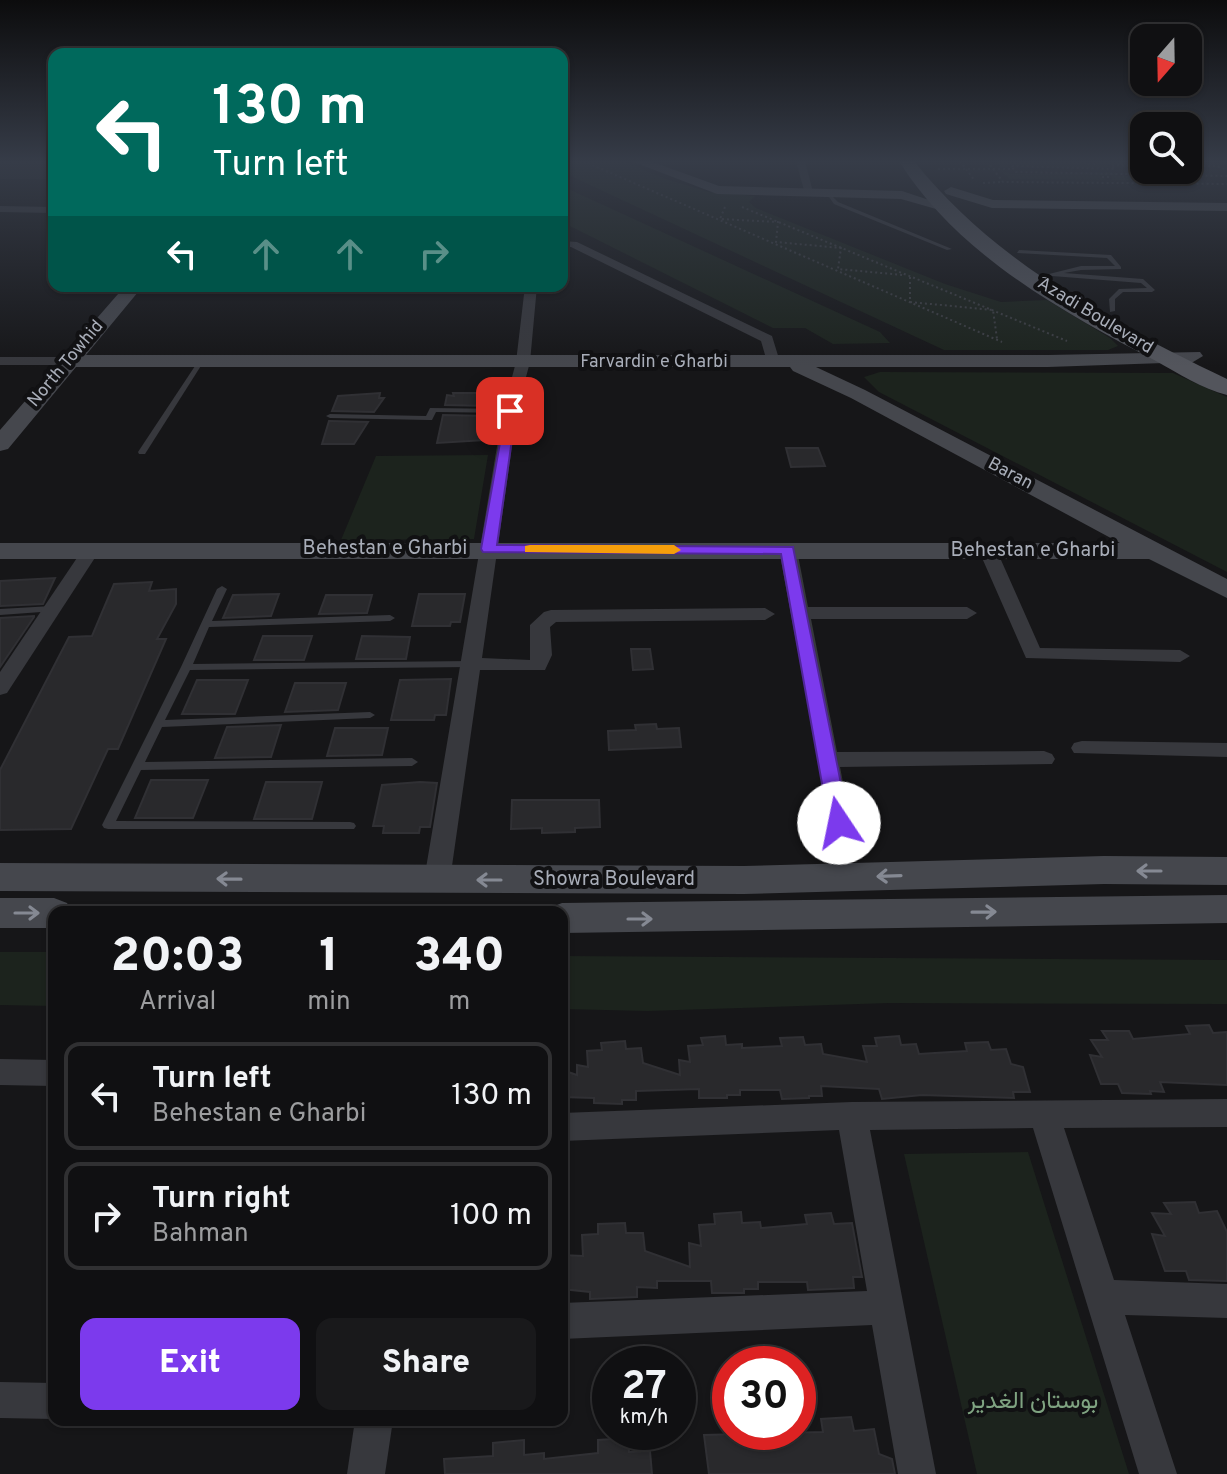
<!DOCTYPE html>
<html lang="en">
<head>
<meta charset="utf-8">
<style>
	body { margin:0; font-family:Overpass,Vazirmatn,sans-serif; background:#19191b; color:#f1f3f6; height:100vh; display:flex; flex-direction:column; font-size:30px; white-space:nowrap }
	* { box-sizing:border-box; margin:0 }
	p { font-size:26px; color:#9c9d9f }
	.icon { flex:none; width:44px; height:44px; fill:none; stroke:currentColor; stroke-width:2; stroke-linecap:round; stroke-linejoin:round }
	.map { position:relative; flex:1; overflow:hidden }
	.side { position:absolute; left:48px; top:906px; width:520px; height:520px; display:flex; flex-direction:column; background:#101012; border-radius:16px; box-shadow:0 2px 6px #0004,0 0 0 2px #303032 }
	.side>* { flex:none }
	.guide { position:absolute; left:48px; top:48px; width:520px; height:244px; border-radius:16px; box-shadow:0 2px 6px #0004,0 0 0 2px #303032; background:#00695c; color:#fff; overflow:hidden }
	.needle { width:52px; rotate:200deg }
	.tools { position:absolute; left:1130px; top:24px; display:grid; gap:16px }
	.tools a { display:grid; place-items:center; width:72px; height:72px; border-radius:16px; background:#101012; box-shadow:0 2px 6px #0004,0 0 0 2px #303032; font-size:40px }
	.speed { position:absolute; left:592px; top:1346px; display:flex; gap:16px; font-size:40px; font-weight:700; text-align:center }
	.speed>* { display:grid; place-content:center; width:104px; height:104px; border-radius:50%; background:#101012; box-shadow:0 2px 6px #0004,0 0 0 2px #303032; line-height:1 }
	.speed small { font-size:20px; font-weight:400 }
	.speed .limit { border:12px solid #d22; background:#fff; color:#111 }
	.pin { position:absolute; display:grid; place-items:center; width:68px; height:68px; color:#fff; margin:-34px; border-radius:16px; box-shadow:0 4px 12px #0006 }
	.me { position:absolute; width:88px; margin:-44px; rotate:349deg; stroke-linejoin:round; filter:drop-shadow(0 0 6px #0008) }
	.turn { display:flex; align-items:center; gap:28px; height:168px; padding:0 32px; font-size:36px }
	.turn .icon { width:104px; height:104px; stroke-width:2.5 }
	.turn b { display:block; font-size:56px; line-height:68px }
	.lanes { display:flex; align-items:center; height:76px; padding:0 32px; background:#0003; justify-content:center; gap:40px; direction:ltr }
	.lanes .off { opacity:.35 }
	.eta { display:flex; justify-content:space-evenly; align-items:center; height:136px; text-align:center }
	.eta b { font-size:48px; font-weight:800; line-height:56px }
	.primary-button { display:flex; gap:16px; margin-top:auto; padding:16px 32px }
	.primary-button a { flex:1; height:92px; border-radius:16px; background:#7c3aed; color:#fff; font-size:32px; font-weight:800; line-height:92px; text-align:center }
	.primary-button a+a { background:#19191b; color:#f1f3f6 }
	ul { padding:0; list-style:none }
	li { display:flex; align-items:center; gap:24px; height:108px; margin:0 16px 12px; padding:0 16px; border:4px solid #303032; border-radius:16px }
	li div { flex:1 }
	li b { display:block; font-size:30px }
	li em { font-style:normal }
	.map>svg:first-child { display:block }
</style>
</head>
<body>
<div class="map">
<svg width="1227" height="1474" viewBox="0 0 1227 1474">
	<rect width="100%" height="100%" fill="#161618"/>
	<rect fill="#222225" x="0" y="161" width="54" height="18"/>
	<g fill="#1c231d">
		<polygon points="562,161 623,161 666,179 709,192 755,196 749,202 756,208 945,284 1001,302 1047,300 1110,338 1118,346 1108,350 944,350 562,172"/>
		<polygon points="994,161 1088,161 1088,165 1099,165 1093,161 1120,161 1124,165 1106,165 1112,168 1008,165 1009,168 1000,168"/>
		<polygon points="1002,171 1014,174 1116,172 1116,176 1137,176 1141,180 1112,180 1111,175 1100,176 1107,180 1009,179"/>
		<polygon points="562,186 880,332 890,343 833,344 805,328 773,328 562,222"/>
		<polygon points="880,372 1173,373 1227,397 1227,572 879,392 864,377"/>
		<polygon points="488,455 474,539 341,540 376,456"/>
		<polygon points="0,952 54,952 54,1006 0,1005"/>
		<polygon points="562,956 1227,960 1227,1004 889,1003 647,1011 562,1009"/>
		<polygon points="1028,1152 1129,1474 977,1474 904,1154"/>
	</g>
	<g fill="#29292c" stroke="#303034" stroke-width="2">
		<polygon points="380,393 379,398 384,398 374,412 332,411 338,396"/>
		<polygon points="453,393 488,393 489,406 445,405 447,395 454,396"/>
		<polygon points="443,415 488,416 485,440 437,443"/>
		<polygon points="329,421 330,421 368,422 354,444 322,444"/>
		<polygon points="786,448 818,448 825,466 791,467"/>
		<polygon points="55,578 43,604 0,606 0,581"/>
		<polygon points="152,582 149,591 176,589 176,604 157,639 166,639 118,749 108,749 71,829 0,830 0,770 69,637 92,636 114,584"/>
		<polygon points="279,594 271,616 223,618 233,595"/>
		<polygon points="419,594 465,594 460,622 451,622 450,626 412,626"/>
		<polygon points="326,595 372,595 367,613 319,614"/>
		<polygon points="34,616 34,617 0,667 0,618"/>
		<polygon points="263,636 312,636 304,660 254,660"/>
		<polygon points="362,636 410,637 406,659 356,659"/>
		<polygon points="631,649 650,649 653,669 633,670"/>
		<polygon points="451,679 446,715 435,715 434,720 391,720 400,680"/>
		<polygon points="197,680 248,680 235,714 182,714"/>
		<polygon points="295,683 346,683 338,710 285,712"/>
		<polygon points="656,724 657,729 679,728 681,747 609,750 608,731 636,730 635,725"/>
		<polygon points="281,725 271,757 215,758 227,727"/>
		<polygon points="335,728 388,728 382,755 327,756"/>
		<polygon points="151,780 208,780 193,818 135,818"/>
		<polygon points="266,782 322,782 312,819 254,819"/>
		<polygon points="420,782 437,783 430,827 420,827 419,833 383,833 384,826 373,826 382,785"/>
		<polygon points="512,800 599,800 600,827 575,828 575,832 542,833 542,828 511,829"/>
		<polygon points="1209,1025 1213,1033 1227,1032 1227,1085 1160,1082 1164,1092 1150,1091 1151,1094 1122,1093 1118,1084 1101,1084 1090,1055 1102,1057 1091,1040 1108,1040 1102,1031 1129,1031 1133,1039 1190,1034 1186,1026"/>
		<polygon points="725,1036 726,1045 742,1044 742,1048 782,1046 780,1038 803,1037 805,1045 821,1044 823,1054 867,1062 863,1046 877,1046 875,1038 899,1036 901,1045 916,1044 919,1054 967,1051 965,1043 988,1042 991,1050 1006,1049 1011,1064 1023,1067 1030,1092 1013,1092 1014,1098 922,1095 882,1099 879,1089 821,1086 822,1096 809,1096 809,1098 782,1099 780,1090 740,1090 740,1095 727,1095 727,1098 699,1098 699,1089 636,1091 636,1100 622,1100 622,1104 594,1103 594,1098 562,1097 562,1070 577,1075 577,1065 588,1067 587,1051 602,1050 601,1043 625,1041 626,1049 641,1048 643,1063 680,1075 679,1060 690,1062 688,1046 703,1045 701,1038"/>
		<polygon points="1195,1202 1199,1213 1217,1211 1227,1232 1227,1281 1189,1280 1186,1271 1165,1271 1152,1234 1165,1236 1152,1213 1171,1214 1164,1203"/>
		<polygon points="741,1212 742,1223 760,1222 761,1228 807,1224 805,1215 831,1213 834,1224 852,1223 862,1277 853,1277 854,1288 808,1290 807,1282 758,1282 758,1289 744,1289 744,1293 712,1293 711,1281 657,1281 657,1288 637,1287 637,1297 590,1299 590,1292 562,1289 562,1255 583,1256 582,1235 598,1234 598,1224 625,1223 626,1233 643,1233 645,1251 690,1267 689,1243 701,1246 699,1225 715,1224 714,1214"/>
		<polygon points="851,1417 854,1431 874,1429 879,1454 892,1459 895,1474 709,1474 704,1435 823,1432 821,1419"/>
		<polygon points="628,1438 629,1452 650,1451 652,1474 445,1474 444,1459 493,1456 493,1443 524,1440 524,1455 544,1453 544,1459 598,1453 598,1440"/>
	</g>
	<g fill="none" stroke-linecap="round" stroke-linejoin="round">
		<g stroke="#3d3f44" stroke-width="2" stroke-dasharray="2 3" stroke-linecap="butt">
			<polyline points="583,161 1002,342"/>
			<polyline points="960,161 975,181"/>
			<polyline points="987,161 1003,182 1227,184"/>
			<polyline points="1224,161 1227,163"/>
			<polyline points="1088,164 1098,164"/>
			<polyline points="1144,166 1111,165 1115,169 1011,166 1016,172 1227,176"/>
			<polyline points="1188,166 1216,166 1227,170"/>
			<polyline points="938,169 1013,169"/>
			<polyline points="1102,177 1112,177"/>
			<polyline points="983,183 1002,182"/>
			<polyline points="725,207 720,219 778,222 776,242 841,248 838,269 903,275"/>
			<polyline points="742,207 1067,341"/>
			<polyline points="910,277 910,302 993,310 997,339"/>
		</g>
		<g fill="#37383d" fill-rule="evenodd">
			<polygon points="829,193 838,202 952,249 947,250 834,204 827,194"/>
			<polygon points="1019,250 1111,255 1121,267 1121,269 1081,270 1064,273 1143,279 1155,290 1152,292 1123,292 1115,299 1115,311 1110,312 1109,299 1119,289 1147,288 1141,283 1052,276 1049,274 1081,266 1115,266 1107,258 1017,253"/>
			<polygon points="199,360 204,361 145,454 139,454 138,452"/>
			<polygon points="430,408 510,409 514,411 510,413 436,412 432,420 429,420 330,418 326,416 330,414 426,416"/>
			<polygon points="222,586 227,589 212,621 390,615 395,618 390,621 209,627 193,664 471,661 476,664 471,667 190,670 165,720 370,712 375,715 370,718 162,727 145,762 412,758 418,762 412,766 141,770 116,821 350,822 354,823 356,826 354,829 108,829 104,828 102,825 181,667 217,589"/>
			<polygon points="52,606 57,609 55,611 0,615 0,609"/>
		</g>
		<g fill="#37383d" fill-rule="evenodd">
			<polygon points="796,161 805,161 814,196 805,194"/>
			<polygon points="0,206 54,207 54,213 0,212"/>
			<polygon points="562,241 577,242 772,336 780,362 768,365 761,341 571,247 562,247"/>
			<polygon points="525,286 537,286 530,362 517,411 482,658 530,660 530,625 544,612 551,610 765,608 775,614 765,620 556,622 550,627 552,655 545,670 480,670 450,880 446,887 437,889 428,887 424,880 503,411 516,362"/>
			<polygon points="0,357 67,357 74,361 67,365 0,365"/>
			<polygon points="91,545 100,550 7,693 0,695 0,672 85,546"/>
			<polygon points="788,545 797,550 808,607 967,607 977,613 967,619 811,619 837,752 1044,751 1052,754 1055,759 1052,764 840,767 851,823 847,829 839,832 831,829 779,550"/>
			<polygon points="988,546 997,551 1040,648 1180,650 1190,656 1180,662 1026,658 979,551"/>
			<polygon points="1082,741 1227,743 1227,757 1074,753 1071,748 1074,743"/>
			<polygon points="0,1059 54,1060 54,1086 0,1085"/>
			<polygon points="1227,1099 1227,1127 1064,1128 1114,1280 1227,1284 1227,1318 1125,1315 1177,1474 1139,1474 1033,1128 870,1130 936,1474 898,1474 872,1325 562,1339 562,1303 867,1291 839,1130 562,1141 562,1113 852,1102"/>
			<polygon points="0,1382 54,1383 54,1419 0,1418"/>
			<polygon points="355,1420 393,1420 385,1474 347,1474"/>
		</g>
		<g fill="#45474d" fill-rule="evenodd">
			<polygon points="631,161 650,161 719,186 902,191 950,207 943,211 901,199 717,194"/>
			<polygon points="951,187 993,200 1227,203 1227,211 992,208 946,194 944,191"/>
			<polygon points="125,286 143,286 86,355 1048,355 1200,352 1203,356 1193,362 1048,367 816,367 865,390 1227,579 1227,598 1149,559 0,559 0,543 1120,543 851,398 793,371 790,367 76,367 8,449 0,451 0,430 58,363 60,357 64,356"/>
			<polygon points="1104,856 1227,857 1227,885 1104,884 744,894 0,891 0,863 744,866"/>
			<polygon points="1227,895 1227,923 562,933 562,912 546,912 549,908 562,903"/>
			<polygon points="0,898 54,898 67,903 72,912 54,912 54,928 0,928"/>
		</g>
		<path fill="#53555c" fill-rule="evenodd" d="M 899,161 L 914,161 C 995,263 1111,323 1227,379 L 1227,395 C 1202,389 1178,373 1156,361 C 1062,312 956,253 899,161 Z"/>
	</g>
	<defs><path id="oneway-shaft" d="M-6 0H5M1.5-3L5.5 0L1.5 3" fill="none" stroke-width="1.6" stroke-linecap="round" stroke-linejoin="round" transform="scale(2)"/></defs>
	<g stroke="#858993">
		<use href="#oneway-shaft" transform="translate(1149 871) rotate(-180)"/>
		<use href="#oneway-shaft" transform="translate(889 876) rotate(178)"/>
		<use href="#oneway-shaft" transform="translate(229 879) rotate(-179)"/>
		<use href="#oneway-shaft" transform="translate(489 880) rotate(-180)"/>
		<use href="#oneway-shaft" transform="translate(984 912) rotate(-1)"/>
		<use href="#oneway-shaft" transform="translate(27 913)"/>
		<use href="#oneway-shaft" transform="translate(640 919)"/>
	</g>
	<linearGradient id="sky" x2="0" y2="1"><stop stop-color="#0c0c0d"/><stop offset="0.44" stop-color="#363c48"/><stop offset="1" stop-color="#363c48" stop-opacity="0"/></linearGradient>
	<rect width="1227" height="367" fill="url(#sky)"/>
	<polygon fill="#7c3aed" stroke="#51269a" stroke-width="2" points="506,409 516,411 497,545 793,547 849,823 846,828 839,830 829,823 781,554 483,552 481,549"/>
	<polygon fill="#f59e0b" points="530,545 674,545 681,550 674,554 525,552 525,546"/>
	<g text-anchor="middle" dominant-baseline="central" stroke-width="8" stroke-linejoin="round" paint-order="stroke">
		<g font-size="18" fill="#a8adb8" stroke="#111113">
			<text transform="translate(1095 316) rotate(31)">َAzadi Boulevard</text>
			<text x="654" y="362">Farvardin e Gharbi</text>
			<text transform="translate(66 364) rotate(-50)">North Towhid</text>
			<text transform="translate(1010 474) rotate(28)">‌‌Baran</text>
		</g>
		<g font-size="20" fill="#a8adb8" stroke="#111113">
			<text x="385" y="549">Behestan e Gharbi</text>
			<text x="1033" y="551">Behestan e Gharbi</text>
			<text x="614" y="880">Showra Boulevard</text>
		</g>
		<g font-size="24" fill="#7fa381" stroke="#111113">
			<text x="1033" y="1402">بوستان الغدیر</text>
		</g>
	</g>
</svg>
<div class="tools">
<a><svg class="needle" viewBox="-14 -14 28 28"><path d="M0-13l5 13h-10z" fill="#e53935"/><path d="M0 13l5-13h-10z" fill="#9c9d9f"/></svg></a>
<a><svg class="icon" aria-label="search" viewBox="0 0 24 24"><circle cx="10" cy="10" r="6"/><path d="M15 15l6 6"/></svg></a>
</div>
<div class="speed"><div>27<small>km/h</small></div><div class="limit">30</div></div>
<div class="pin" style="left:510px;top:411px;background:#d93025"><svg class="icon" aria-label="arrive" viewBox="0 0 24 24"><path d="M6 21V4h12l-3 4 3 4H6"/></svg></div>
<svg class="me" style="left:839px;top:823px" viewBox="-20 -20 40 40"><circle r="19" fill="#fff"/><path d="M0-13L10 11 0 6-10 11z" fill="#7c3aed"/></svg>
<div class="guide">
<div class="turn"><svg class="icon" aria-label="left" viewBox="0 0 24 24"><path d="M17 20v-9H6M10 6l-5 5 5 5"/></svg><div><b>130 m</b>Turn left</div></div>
<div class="lanes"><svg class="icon" aria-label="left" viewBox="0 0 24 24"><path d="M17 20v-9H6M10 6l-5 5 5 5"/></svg><svg class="icon off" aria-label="ahead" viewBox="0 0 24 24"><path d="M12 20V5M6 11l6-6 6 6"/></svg><svg class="icon off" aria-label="ahead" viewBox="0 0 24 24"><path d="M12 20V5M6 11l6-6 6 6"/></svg><svg class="icon off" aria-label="right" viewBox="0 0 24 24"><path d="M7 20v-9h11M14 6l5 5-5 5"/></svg></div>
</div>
<section class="side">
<div class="eta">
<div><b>20:03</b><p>Arrival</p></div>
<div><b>1</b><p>min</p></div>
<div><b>340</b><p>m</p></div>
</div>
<ul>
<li><svg class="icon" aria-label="left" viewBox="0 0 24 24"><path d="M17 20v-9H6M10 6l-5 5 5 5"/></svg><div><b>Turn left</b><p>Behestan e Gharbi</p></div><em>130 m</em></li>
<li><svg class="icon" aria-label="right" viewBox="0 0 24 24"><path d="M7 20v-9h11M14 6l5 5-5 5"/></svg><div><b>Turn right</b><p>Bahman</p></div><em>100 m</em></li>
</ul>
<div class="primary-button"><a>Exit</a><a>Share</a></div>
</section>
</div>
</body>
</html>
